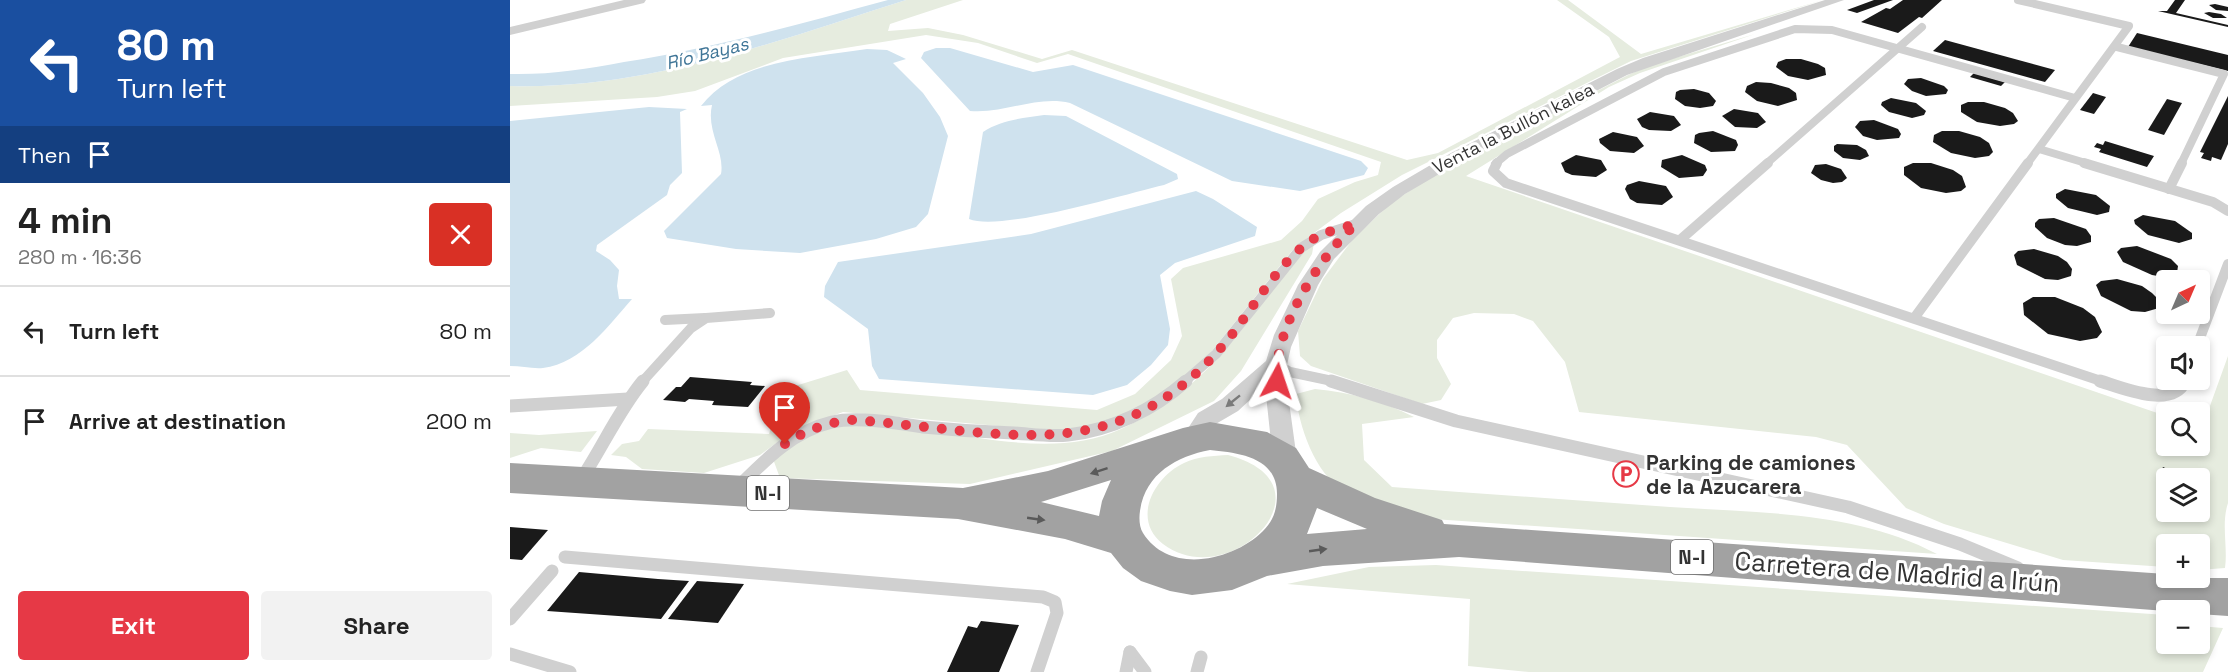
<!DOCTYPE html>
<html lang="en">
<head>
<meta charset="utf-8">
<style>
	body { margin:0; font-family:"Space Grotesk",sans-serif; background:#f2f2f2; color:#222; height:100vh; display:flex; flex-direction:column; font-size:22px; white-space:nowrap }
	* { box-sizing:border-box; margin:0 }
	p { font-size:20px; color:#767676 }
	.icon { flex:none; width:33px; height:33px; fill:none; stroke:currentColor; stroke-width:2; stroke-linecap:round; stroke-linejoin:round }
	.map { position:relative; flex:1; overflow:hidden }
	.panel { display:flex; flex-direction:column; background:#fff; width:510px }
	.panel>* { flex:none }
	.guide { background:#1a4fa0; color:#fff; overflow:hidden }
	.needle { width:39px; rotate:44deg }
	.fabs { position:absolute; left:1646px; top:270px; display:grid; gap:12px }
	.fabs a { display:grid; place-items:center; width:54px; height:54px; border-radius:6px; background:#fff; box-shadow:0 3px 9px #0003; font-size:30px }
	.pin { position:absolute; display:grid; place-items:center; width:51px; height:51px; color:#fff; margin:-62px -26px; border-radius:50% 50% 50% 0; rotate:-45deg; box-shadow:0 0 6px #0007 }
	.pin .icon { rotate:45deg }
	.me { position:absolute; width:66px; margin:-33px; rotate:5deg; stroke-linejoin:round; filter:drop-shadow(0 0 4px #0008) }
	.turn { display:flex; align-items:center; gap:21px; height:126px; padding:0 18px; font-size:27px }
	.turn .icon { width:78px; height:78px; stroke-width:2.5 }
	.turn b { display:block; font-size:42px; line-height:51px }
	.then { display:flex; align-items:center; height:57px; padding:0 18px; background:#0003; gap:12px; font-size:22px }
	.round { display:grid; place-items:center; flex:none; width:63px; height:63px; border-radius:6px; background:#f2f2f2 }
	.headline { display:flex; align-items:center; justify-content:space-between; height:102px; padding:0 18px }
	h1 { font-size:36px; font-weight:800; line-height:45px }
	.cta { display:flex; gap:12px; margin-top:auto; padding:12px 18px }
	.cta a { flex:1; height:69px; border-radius:6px; background:#e63946; color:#fff; font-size:24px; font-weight:800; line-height:69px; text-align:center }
	.cta a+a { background:#f2f2f2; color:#222 }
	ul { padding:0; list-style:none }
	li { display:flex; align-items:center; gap:18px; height:90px; padding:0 18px; border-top:2px solid #e0e0e0 }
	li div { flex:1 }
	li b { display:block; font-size:22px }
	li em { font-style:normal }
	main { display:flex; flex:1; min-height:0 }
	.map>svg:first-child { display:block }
</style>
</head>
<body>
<main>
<section class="panel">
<div class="guide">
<div class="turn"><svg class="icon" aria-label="left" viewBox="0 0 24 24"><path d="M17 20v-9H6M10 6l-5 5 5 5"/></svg><div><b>80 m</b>Turn left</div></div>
<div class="then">Then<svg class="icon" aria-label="arrive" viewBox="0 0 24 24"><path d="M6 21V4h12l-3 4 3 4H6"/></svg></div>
</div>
<div class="headline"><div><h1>4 min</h1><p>280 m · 16:36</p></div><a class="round" style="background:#d93025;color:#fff"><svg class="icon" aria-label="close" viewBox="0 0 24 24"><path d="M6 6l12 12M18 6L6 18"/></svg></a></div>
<ul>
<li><svg class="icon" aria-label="left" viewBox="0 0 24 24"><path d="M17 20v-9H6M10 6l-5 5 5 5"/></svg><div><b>Turn left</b></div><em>80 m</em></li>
<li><svg class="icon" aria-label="arrive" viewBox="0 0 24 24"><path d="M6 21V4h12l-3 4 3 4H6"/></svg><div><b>Arrive at destination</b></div><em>200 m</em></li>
</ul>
<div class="cta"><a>Exit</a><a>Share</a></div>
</section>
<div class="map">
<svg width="1718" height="672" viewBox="0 0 1718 672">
	<rect width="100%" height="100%" fill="#fff"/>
	<g fill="#e6ecdf" fill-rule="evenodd">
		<path d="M 396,0 L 453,0 L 380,24 L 378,31 L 418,28 L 453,35 L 532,59 L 562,50 L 897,160 L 928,153 L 1110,57 L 1099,37 L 1047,0 L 1058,0 L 1131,54 L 1313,0 L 1121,61 L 892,175 L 831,213 L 785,247 L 701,352 L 663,386 L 632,409 L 589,427 L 534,430 L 333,412 L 284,430 L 250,455 L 194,473 L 132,469 L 116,457 L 101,455 L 112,444 L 129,441 L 138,429 L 259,434 L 272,390 L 337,370 L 350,390 L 587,410 L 625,394 L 661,360 L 672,336 L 661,279 L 673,268 L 771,240 L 792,221 L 808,199 L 845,182 L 868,175 L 871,162 L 558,54 L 527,63 L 468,43 L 416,35 L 273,58 L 185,91 L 147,97 L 0,106 L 0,86 C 138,90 266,41 396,0 Z"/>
		<path d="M 1245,34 L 1130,73 L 1099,87 L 956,176 L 1656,416 L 1656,446 L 1689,446 L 1689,427 L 1692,428 L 1718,356 L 1718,503 C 1711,524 1718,547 1715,568 L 1689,570 L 1689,544 L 1656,544 L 1656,567 L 1553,560 L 1434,524 L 1396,508 L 1337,445 L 1306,437 L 1069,412 L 1055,362 L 1023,321 L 1004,314 L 964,313 L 943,318 L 927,340 L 927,358 L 941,384 L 931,400 L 912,404 L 801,366 L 790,356 L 788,331 L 813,279 L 843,239 L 880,204 L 919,178 L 1118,75 L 1141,65 ZM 1656,478 L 1689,478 L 1689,512 L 1656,512 Z"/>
		<path d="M 804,243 L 802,254 L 731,371 L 704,401 L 602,451 L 460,484 L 270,478 L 263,459 C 284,445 306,429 332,426 C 419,416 525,468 611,429 C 665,405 705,366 740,319 C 760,292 778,263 804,243 Z"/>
		<path d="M 805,389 C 840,392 872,401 904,417 L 852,424 L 854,460 L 882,487 C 975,494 1067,500 1160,507 C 1248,513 1347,511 1427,554 L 909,518 C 885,509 856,503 834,491 C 805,474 788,425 786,394 Z"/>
		<polygon points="87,431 71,452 31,448 0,458 0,433 29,435"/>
		<path d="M 718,455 C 829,484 720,595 653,544 C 621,519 644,477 674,463 C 688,456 703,456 718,455 Z"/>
		<polygon points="926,565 1656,615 1656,644 1689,644 1689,626 1713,628 1693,672 1019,672 958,666 960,599 777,584 859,567"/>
	</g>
	<g fill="#cfe2ee">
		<path d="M 378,0 L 396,0 C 266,41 138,90 0,86 L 0,74 C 39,75 76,69 114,62 C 204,48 290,24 378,0 Z"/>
		<path d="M 426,48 L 440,48 L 523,72 L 563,65 L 851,161 L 858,168 L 854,175 L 790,191 L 722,181 L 560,103 C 527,95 494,114 460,111 L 411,58 L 414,52 Z"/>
		<path d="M 357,49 L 377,50 L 396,59 L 383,63 L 413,93 L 430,117 L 438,136 L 418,214 L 406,227 L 366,239 L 290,253 L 226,249 L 157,238 L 154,231 L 211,174 C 215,152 196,131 202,105 L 191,106 C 227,59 302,58 357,49 Z"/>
		<path d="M 139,107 L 177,109 L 170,112 L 172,173 L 160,185 L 157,195 L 87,245 L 86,251 L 100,260 L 109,270 L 107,286 L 109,299 L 122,299 C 99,325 72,363 33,368 C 23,369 11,366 0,366 L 0,121 Z"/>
		<path d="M 534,115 L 556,116 L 667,174 L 668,179 L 654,185 C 615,194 491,232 459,219 L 473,132 C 491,120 513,118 534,115 Z"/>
		<polygon points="686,191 703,199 747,227 745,236 665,263 650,275 660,329 658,345 641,365 617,385 583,395 369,379 362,366 358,329 314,297 315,286 328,262 521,234"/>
	</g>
	<g fill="#1a1a1a">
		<polygon points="1364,0 1383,0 1347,13 1337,10"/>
		<polygon points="1393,0 1432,0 1412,18 1409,17 1388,33 1351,22 1376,8 1380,9"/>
		<polygon points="1665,0 1675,0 1666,13 1718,25 1718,27 1648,11 1657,11"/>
		<polygon points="1705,4 1718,7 1718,11 1706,10 1699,5"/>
		<polygon points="1699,12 1711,14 1717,18 1703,18 1694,13"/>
		<polygon points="1627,33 1718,55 1718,71 1618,47"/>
		<polygon points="1435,40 1545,70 1535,82 1423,51"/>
		<polygon points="1276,59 1291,59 1308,64 1315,68 1316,75 1298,80 1278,76 1266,67 1268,62"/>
		<polygon points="1464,73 1495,82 1491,86 1460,77"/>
		<polygon points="1411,78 1434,86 1438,90 1436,94 1416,96 1402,91 1394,84 1398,79"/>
		<polygon points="1246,82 1261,83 1279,88 1286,93 1287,100 1268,106 1247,101 1235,92 1237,86"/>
		<polygon points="1184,89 1199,93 1206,101 1203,106 1190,108 1175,106 1165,99 1166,92 1170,90"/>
		<polygon points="1583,93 1596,97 1584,114 1570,110"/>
		<polygon points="1718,96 1718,144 1711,160 1702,157 1701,161 1691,158 1694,153 1690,152"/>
		<polygon points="1381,98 1406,103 1416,111 1414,115 1402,118 1379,112 1371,105 1372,102"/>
		<polygon points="1657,99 1672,103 1654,135 1638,130"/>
		<polygon points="1458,102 1474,102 1495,108 1503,113 1508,121 1504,124 1490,126 1467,122 1451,112 1451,105"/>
		<polygon points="1224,109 1248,113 1256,122 1247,128 1225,127 1212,116"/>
		<polygon points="1140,112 1164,116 1171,125 1161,131 1139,130 1132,127 1127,119"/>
		<polygon points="1364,120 1388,129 1391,134 1389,138 1367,140 1353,136 1345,127 1350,121"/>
		<polygon points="1203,131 1226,140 1228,145 1225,151 1201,152 1184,143 1185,135 1189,133"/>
		<polygon points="1432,131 1449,131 1470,137 1479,143 1483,152 1479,156 1465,158 1441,153 1423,142 1424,135"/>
		<polygon points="1103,132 1127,137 1134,146 1124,153 1100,151 1090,143 1089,139"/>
		<polygon points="1595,141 1644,156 1637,167 1589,152 1591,149 1584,147 1587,143 1593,145"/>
		<polygon points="1327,144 1347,145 1356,150 1359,156 1350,160 1333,158 1324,151 1324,146"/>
		<polygon points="1066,155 1091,160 1097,170 1086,177 1062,175 1055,172 1051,163"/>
		<polygon points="1172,155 1195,165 1197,170 1193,176 1169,178 1151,167 1152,160"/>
		<polygon points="1403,163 1421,163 1443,170 1452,176 1456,187 1451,191 1436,193 1411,188 1394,175 1394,167"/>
		<polygon points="1316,164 1331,169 1337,178 1332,182 1323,183 1311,180 1301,173 1305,165"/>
		<polygon points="1129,181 1156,186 1163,197 1152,205 1127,203 1120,199 1115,189 1117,185"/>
		<polygon points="1555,189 1586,195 1600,206 1599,212 1587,215 1558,208 1546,198 1546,194"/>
		<polygon points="1633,215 1665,221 1682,233 1682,239 1669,243 1638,235 1625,224 1624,220"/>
		<polygon points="1544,218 1576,229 1581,236 1581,242 1567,246 1555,245 1537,238 1525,227 1525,223 1529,219"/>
		<polygon points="1627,246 1661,259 1668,266 1667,273 1654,277 1642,275 1613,262 1607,252 1611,248"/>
		<polygon points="1524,249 1548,256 1557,262 1562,269 1561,276 1548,280 1535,279 1507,265 1504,255 1508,251"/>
		<polygon points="1607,279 1632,286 1642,293 1649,300 1649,308 1635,312 1621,311 1591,296 1586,285 1591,281"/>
		<polygon points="1523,297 1545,297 1573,308 1585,317 1592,332 1587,338 1570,341 1538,334 1514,315 1513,303"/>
		<polygon points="180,377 242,382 240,385 255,386 238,407 202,405 204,401 179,399 175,402 153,400 166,387 171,387"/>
		<polygon points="1653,467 1677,478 1656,478 1656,488 1646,483"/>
		<polygon points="0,527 38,530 12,560 0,559"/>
		<polygon points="69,572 148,579 179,581 151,619 37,611"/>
		<polygon points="187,581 234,584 208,623 158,619"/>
		<polygon points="471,621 509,625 489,672 437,672 458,626 467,628"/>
	</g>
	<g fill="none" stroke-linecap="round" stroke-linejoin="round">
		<g stroke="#d0d0d0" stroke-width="8">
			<polyline points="1508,0 1619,26 1517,164"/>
			<polyline points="1607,47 1714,74 1671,164"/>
			<polyline points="1529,149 1579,164"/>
			<polyline points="985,164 997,154 1154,72 1285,29 1322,30 1565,98"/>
			<polyline points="1256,164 1412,27"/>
		</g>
		<g stroke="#d0d0d0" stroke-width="10">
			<polyline points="987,163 983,171 996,183 1594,382"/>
			<polyline points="1574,163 1703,202 1718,211"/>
			<polyline points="1659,189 1672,163"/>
			<polyline points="1170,240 1258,163"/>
			<polyline points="1405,317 1518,163"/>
			<polyline points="155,320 195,318"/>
			<polyline points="1687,346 1718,264"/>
			<polyline points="766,364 780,372 827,382"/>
			<polyline points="132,382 181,328 196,318 260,313"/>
			<polyline points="674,382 706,354 791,248 811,235 846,224"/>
			<polyline points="1674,382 1675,380"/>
		</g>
		<g stroke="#d0d0d0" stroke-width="13">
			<polyline points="821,381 946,421 1338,507 1450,544 1508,568"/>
			<path d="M 1590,381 C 1612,388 1662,409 1675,381"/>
			<polyline points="0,406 118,399"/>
			<path d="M 72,478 C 93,446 109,410 133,381"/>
			<path d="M 230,485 C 257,458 284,431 322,422 C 347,416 387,423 413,427 C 443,430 473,432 504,433 C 521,434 541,437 558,435 C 602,430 643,410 676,381"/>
			<polyline points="55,557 533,597 545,602 547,613 527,672"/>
			<polyline points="0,619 42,571"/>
			<polyline points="620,652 635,672"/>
			<polyline points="0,654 60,672"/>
			<polyline points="616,672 620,652"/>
			<polyline points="687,672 691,657"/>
		</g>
		<g fill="#d0d0d0" fill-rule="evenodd">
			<polygon points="114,0 136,0 134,3 0,35 0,27"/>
			<polygon points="1315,0 1334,0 1117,75 953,160 895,194 869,214 824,259 808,285 781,347 777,365 777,387 787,460 784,466 775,469 766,466 763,460 755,386 728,411 704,425 691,445 683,448 675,445 671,439 688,413 712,399 756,361 764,335 788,285 810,252 856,206 883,187 941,153 1107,69 1133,58"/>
		</g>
		<path fill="#a2a2a2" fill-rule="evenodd" d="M 700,422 L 757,432 L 786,448 L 799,468 L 865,498 L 932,520 L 934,524 L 1656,574 L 1656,578 L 1718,578 L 1718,616 L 1689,614 L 1689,610 L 1656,611 L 949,557 L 813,566 L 757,576 L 722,590 L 682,595 L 660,591 L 631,581 L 613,568 L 601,553 L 555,539 L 448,519 L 0,493 L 0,463 L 453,488 L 538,471 L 673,428 ZM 700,450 C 729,453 767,457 767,494 C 767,509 764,520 753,531 C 724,560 660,576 633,533 C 629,527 629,517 630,511 C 635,474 667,456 700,450 ZM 601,480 L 592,501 L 589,516 L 531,502 ZM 807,508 L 857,529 L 797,534 Z"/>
	</g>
	<defs><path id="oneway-solid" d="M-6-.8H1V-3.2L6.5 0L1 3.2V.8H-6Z" transform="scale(1.5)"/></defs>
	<use fill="#7a7a7a" href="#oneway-solid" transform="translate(723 401) rotate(141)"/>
	<g fill="#5a5a5a">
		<use href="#oneway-solid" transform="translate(589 471) rotate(162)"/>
		<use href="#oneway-solid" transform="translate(526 519) rotate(8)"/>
		<use href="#oneway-solid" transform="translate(808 550) rotate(-8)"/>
	</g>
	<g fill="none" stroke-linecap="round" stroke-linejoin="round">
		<path stroke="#e63946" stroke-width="10" stroke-dasharray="0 18" d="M 275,444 C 296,430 318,422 343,420 C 498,431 612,475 724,332 C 747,302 777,250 811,235 C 822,230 835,227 846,224 C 809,257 763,330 767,381"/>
	</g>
	<defs>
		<g id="parking-ring" transform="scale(1.35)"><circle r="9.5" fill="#fff" stroke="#e63946" stroke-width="1.5"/><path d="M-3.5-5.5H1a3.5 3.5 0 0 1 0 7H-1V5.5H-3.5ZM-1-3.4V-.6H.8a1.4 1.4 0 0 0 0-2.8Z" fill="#e63946"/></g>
	</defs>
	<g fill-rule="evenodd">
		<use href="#parking-ring" x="1116" y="474"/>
	</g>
	<g text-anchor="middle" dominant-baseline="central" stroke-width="6" stroke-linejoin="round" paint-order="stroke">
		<g font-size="18" font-style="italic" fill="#3f7597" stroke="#fff">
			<text transform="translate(197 53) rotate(-14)">Río Bayas</text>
		</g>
		<g font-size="18" fill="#333" stroke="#fff">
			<text transform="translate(1003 128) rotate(-27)">Venta la Bullón kalea</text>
		</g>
		<g fill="#fff" stroke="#707070" stroke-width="1.5">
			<rect x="237" y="476" width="42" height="34" rx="4.5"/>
			<rect x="1161" y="540" width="42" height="34" rx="4.5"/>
		</g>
		<g font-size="20" font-weight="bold" fill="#333">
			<text x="258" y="493">N-I</text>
			<text x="1182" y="557">N-I</text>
		</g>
		<g font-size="21" font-weight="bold" fill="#333" stroke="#fff" text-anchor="start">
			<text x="1136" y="462">Parking de camiones<tspan x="1136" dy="24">de la Azucarera</tspan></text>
		</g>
		<g font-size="26" fill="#333" stroke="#fff">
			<text transform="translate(1387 572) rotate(4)">Carretera de Madrid a Irún</text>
		</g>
	</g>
</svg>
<div class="fabs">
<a><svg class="needle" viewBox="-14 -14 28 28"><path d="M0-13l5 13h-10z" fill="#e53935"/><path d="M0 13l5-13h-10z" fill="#767676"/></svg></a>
<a><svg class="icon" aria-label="sound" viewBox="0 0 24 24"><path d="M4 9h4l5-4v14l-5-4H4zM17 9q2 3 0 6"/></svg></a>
<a><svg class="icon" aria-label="search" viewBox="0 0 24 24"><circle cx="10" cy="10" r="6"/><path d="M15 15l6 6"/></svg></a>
<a><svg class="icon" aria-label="layers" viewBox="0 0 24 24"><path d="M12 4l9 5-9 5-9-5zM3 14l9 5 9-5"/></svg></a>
<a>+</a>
<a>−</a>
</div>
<div class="pin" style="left:275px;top:444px;background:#d93025"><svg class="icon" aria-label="arrive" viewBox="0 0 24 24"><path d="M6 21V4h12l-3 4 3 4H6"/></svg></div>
<svg class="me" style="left:767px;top:381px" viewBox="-20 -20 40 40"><path d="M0-17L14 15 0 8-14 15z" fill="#e63946" stroke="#fff" stroke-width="4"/></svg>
</div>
</main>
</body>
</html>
